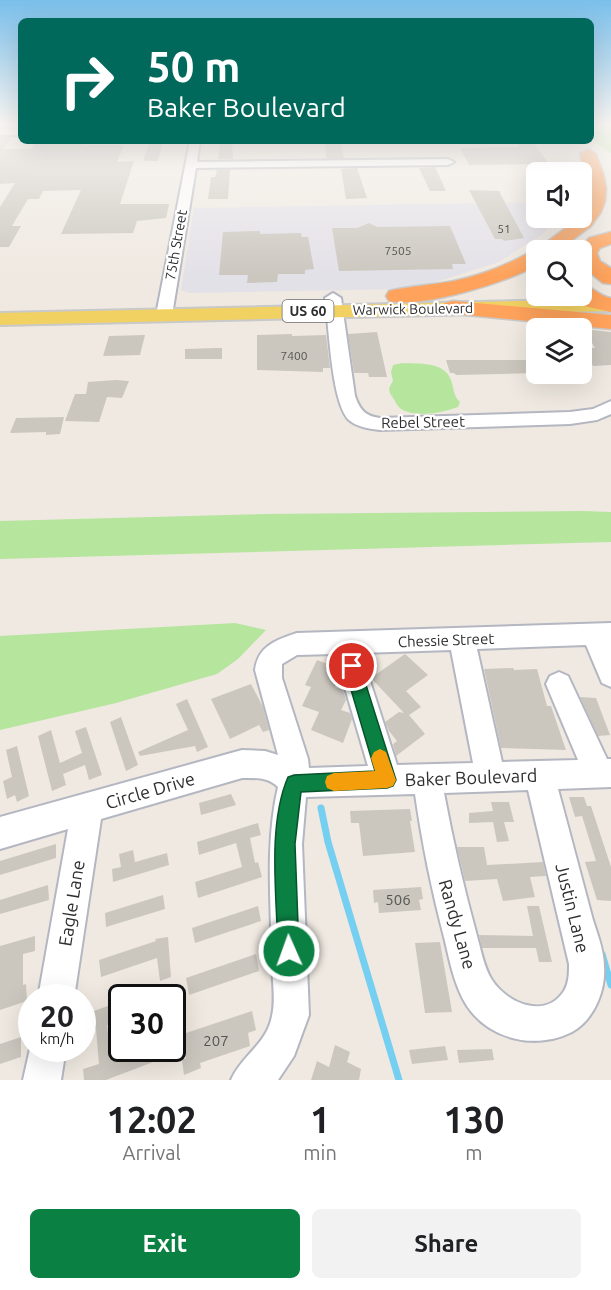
<!DOCTYPE html>
<html lang="en">
<head>
<meta charset="utf-8">
<style>
	body { margin:0; font-family:Ubuntu,sans-serif; background:#f2f2f2; color:#202124; height:100vh; display:flex; flex-direction:column; font-size:22px; white-space:nowrap }
	* { box-sizing:border-box; margin:0 }
	p { font-size:20px; color:#757577 }
	.icon { flex:none; width:33px; height:33px; fill:none; stroke:currentColor; stroke-width:2; stroke-linecap:round; stroke-linejoin:round }
	.map { position:relative; height:1080px; overflow:hidden }
	.drawer { display:flex; flex-direction:column; background:#fff; flex:1 }
	.drawer>* { flex:none }
	.banner { position:absolute; left:18px; top:18px; width:576px; height:126px; border-radius:9px; box-shadow:0 6px 24px #0002; background:#00695c; color:#fff; overflow:hidden }
	.buttons { position:absolute; left:526px; top:162px; display:grid; gap:12px }
	.buttons a { display:grid; place-items:center; width:66px; height:66px; border-radius:9px; background:#fff; box-shadow:0 6px 24px #0002; font-size:30px }
	.speed { position:absolute; left:18px; top:984px; display:flex; gap:12px; font-size:30px; font-weight:700; text-align:center }
	.speed>* { display:grid; place-content:center; width:78px; height:78px; border-radius:50%; background:#fff; box-shadow:0 6px 24px #0002; line-height:1 }
	.speed small { font-size:15px; font-weight:400 }
	.speed .limit { border:3px solid #111; border-radius:9px; background:#fff; color:#111 }
	.pin { position:absolute; display:grid; place-items:center; width:51px; height:51px; color:#fff; margin:-26px; border:3px solid #fff; border-radius:50%; box-shadow:0 2px 6px #0007 }
	.me { position:absolute; width:66px; margin:-33px; rotate:358deg; stroke-linejoin:round; filter:drop-shadow(0 0 4px #0008) }
	.turn { display:flex; align-items:center; gap:21px; height:126px; padding:0 30px; font-size:27px }
	.turn .icon { width:78px; height:78px; stroke-width:2.5 }
	.turn b { display:block; font-size:42px; line-height:51px }
	.eta { display:flex; justify-content:space-evenly; align-items:center; height:102px; text-align:center }
	.eta b { font-size:36px; font-weight:600; line-height:42px }
	.primary-button { display:flex; gap:12px; margin-top:auto; padding:12px 30px }
	.primary-button a { flex:1; height:69px; border-radius:9px; background:#0b8043; color:#fff; font-size:24px; font-weight:600; line-height:69px; text-align:center }
	.primary-button a+a { background:#f2f2f2; color:#202124 }
	.map>svg:first-child { display:block }
</style>
</head>
<body>
<div class="map">
<svg width="611" height="1080" viewBox="0 0 611 1080">
	<rect width="100%" height="100%" fill="#efe9e1"/>
	<polygon fill="#e3e1e8" points="537,202 537,218 557,218 544,233 499,262 446,279 407,289 189,293 181,290 194,208"/>
	<g fill="#b6e59e">
		<polygon points="591,125 611,125 611,153 591,140"/>
		<path d="M 402,363 C 418,364 444,361 451,380 C 454,388 453,396 460,402 L 458,407 C 442,413 416,418 401,409 C 397,406 396,402 393,398 C 388,391 388,388 393,381 L 391,372 L 393,365 Z"/>
		<polygon points="582,511 611,512 611,542 0,559 0,521 265,514"/>
		<polygon points="235,623 266,630 238,659 217,674 116,703 0,730 0,636"/>
	</g>
	<g fill="none" stroke-linecap="round" stroke-linejoin="round">
		<g stroke="#75cff0" stroke-width="7">
			<polyline points="321,808 328,842 399,1080"/>
			<polyline points="602,954 611,985"/>
		</g>
	</g>
	<g fill="#cbc7bf">
		<polygon points="0,137 12,137 3,149 32,149 37,141 84,141 82,145 124,145 117,162 134,161 120,204 169,204 166,218 137,221 133,233 61,234 81,190 43,191 39,199 28,199 12,226 21,226 9,247 0,247 0,207 15,183 0,184"/>
		<polygon points="325,141 340,141 344,158 326,158"/>
		<polygon points="516,141 532,141 549,164 469,165 460,148 519,147"/>
		<polygon points="149,144 162,144 158,161 143,161"/>
		<polygon points="220,144 232,144 233,159 218,159"/>
		<polygon points="435,167 446,191 430,191 419,168"/>
		<polygon points="357,168 367,198 346,199 341,169"/>
		<polygon points="217,170 230,170 228,199 208,199 211,177 215,177"/>
		<polygon points="469,190 499,191 524,238 504,241 502,239 495,239"/>
		<polygon points="369,223 377,227 450,226 466,264 452,264 453,269 339,271 332,228 357,228"/>
		<polygon points="260,231 260,234 301,233 302,237 308,237 314,269 305,270 305,274 278,274 277,282 247,283 248,275 219,275 223,232"/>
		<polygon points="584,329 611,332 611,365 593,366 583,348 595,348"/>
		<polygon points="377,332 387,377 369,377 368,373 354,373 348,334"/>
		<polygon points="292,334 292,336 326,335 330,368 323,368 323,372 257,370 257,335"/>
		<polygon points="145,335 140,355 103,356 109,336"/>
		<polygon points="216,348 222,348 222,359 185,359 185,349"/>
		<polygon points="446,360 537,360 537,373 456,375 454,373 450,373"/>
		<polygon points="116,380 129,381 122,398 107,397 99,422 65,421 75,394 86,394 88,382"/>
		<polygon points="64,417 60,434 46,435 46,432 10,433 16,418"/>
		<polygon points="405,654 428,675 406,691 421,707 409,715 425,734 396,756 393,744 397,741 389,731 385,722 399,712 404,713 371,678"/>
		<polygon points="317,660 336,667 339,677 335,687 343,690 346,700 341,710 350,713 352,719 343,743 311,730 319,712 302,706 311,687 305,685"/>
		<polygon points="513,668 514,670 537,669 547,706 551,706 566,750 501,748 484,669"/>
		<polygon points="251,684 263,707 269,730 263,732 259,725 230,739 211,699"/>
		<polygon points="580,697 596,698 610,735 598,736"/>
		<polygon points="187,699 208,747 197,752 195,746 140,756 138,752 188,730 176,704"/>
		<polygon points="121,717 138,765 126,771 110,722"/>
		<polygon points="86,727 102,775 89,780 85,765 63,774 66,785 52,791 38,736 51,730 60,763 82,753 75,731"/>
		<polygon points="17,746 29,796 17,802 15,795 7,799 3,781 12,777 6,750"/>
		<polygon points="231,794 236,805 201,815 199,803"/>
		<polygon points="569,797 584,797 587,806 591,806 611,867 611,901 597,900 585,862 596,861 582,816 575,817"/>
		<polygon points="491,802 509,802 514,822 504,822 509,841 497,842 493,822 469,823 469,813 493,811"/>
		<polygon points="410,809 412,821 410,821 415,852 363,856 359,823 351,823 350,811"/>
		<polygon points="258,823 261,835 250,838 255,863 258,862 262,877 198,898 195,882 242,867 236,843 199,855 197,842"/>
		<polygon points="56,844 56,858 0,875 0,861"/>
		<polygon points="457,847 484,847 487,865 543,862 546,876 530,877 535,897 503,901 497,879 465,881"/>
		<polygon points="133,850 135,862 167,853 169,865 113,882 112,869 121,867 119,854"/>
		<polygon points="48,885 49,900 0,914 0,900"/>
		<polygon points="421,887 423,899 419,900 421,910 379,913 378,902 374,903 373,890"/>
		<polygon points="163,895 165,909 106,927 105,913"/>
		<polygon points="258,906 261,921 195,943 192,928"/>
		<polygon points="527,906 539,906 552,962 539,962 536,948 482,948 479,935 533,936"/>
		<polygon points="35,936 35,951 23,954 23,985 26,984 27,1001 0,1010 0,946"/>
		<polygon points="168,937 171,977 160,981 157,958 101,977 99,960 156,941 155,939"/>
		<polygon points="440,942 452,1012 425,1013 415,943"/>
		<polygon points="256,954 259,971 189,995 186,978"/>
		<polygon points="122,1001 122,1020 107,1025 111,1059 141,1048 160,1048 161,1059 106,1080 84,1080 83,1069 99,1064 96,1029 93,1030 91,1012"/>
		<polygon points="252,1011 256,1030 248,1033 250,1046 200,1063 201,1068 184,1075 182,1060 186,1058 183,1034"/>
		<polygon points="21,1037 21,1057 0,1064 0,1044"/>
		<polygon points="335,1045 350,1052 347,1062 361,1069 359,1080 311,1080 317,1061 329,1067"/>
		<polygon points="445,1046 448,1060 412,1064 409,1050"/>
		<polygon points="492,1049 494,1060 459,1063 457,1050"/>
	</g>
	<g fill="none" stroke-linecap="round" stroke-linejoin="round">
		<g stroke="#b4b7c1" stroke-width="4">
			<g id="minor">
				<rect x="0" y="129" width="21" height="6"/>
				<polygon points="190,141 200,141 197,162 448,159 454,162 448,165 196,168 172,315 164,320 156,315"/>
				<path d="M 333,293 L 341,298 L 355,396 C 360,410 365,416 380,418 L 570,412 L 593,409 L 611,401 L 611,414 L 597,420 L 570,424 L 380,430 C 370,429 357,427 349,420 C 331,402 329,325 325,298 Z"/>
				<path d="M 611,623 L 611,687 L 602,683 L 586,645 L 477,649 L 502,762 L 578,760 L 546,684 L 550,676 L 559,672 L 568,676 L 607,759 L 611,759 L 611,787 L 558,789 C 569,830 580,871 591,913 C 595,929 604,948 604,966 C 606,990 594,1020 572,1032 C 536,1050 490,1040 467,1006 C 455,987 450,963 445,941 C 432,892 422,843 415,794 L 306,797 L 302,844 L 309,1015 L 294,1056 L 278,1080 L 231,1080 C 241,1056 267,1044 272,1016 C 276,999 272,978 272,961 C 271,903 265,843 278,787 C 268,777 256,778 242,778 L 101,819 L 74,998 L 38,998 L 68,829 L 0,849 L 0,817 L 242,750 L 265,751 L 278,755 L 255,670 C 258,646 276,640 297,633 ZM 451,650 L 473,763 L 397,765 L 361,653 ZM 335,654 L 368,766 L 309,768 L 308,759 L 282,678 L 282,664 L 297,655 ZM 528,790 L 569,964 C 569,973 569,983 564,991 C 545,1020 507,1003 492,980 C 484,968 481,950 477,936 C 464,889 453,841 444,793 Z"/>
				<polygon points="32,1040 32,1048 66,1048 61,1080 23,1080"/>
			</g>
		</g>
		<g stroke="#c9c9c9" stroke-width="4">
			<polygon id="major" points="611,299 611,311 0,325 0,313"/>
		</g>
		<g stroke="#c9c9c9" stroke-width="3">
			<g id="highway">
				<path d="M 588,149 L 596,154 L 603,173 L 606,188 L 605,201 L 601,212 L 591,226 L 559,250 L 537,250 L 537,265 C 509,282 420,309 389,301 L 386,296 L 389,291 C 410,286 433,285 454,281 C 500,271 543,249 577,218 L 582,218 L 588,188 L 580,154 Z"/>
				<polygon points="611,232 611,244 600,248 597,253 600,261 611,268 611,284 603,283 584,268 582,250 578,250 589,238"/>
				<path d="M 582,284 C 593,287 599,296 611,298 L 611,312 L 584,306 L 574,296 L 582,296 Z"/>
				<polygon points="453,301 611,315 611,329 445,313 442,308 445,303"/>
			</g>
		</g>
		<use href="#minor" fill="#fff" fill-rule="evenodd"/>
		<use href="#major" fill="#f2d163" fill-rule="evenodd"/>
		<use href="#highway" fill="#ffa35c" fill-rule="evenodd"/>
	</g>
	<linearGradient id="sky" x2="0" y2="1"><stop stop-color="#7abfeb"/><stop offset="0.45" stop-color="#f8f5f2"/><stop offset="1" stop-color="#f8f5f2" stop-opacity="0"/></linearGradient>
	<rect width="611" height="276" fill="url(#sky)"/>
	<path fill="#0b8043" stroke="#07532c" stroke-width="1.5" d="M 352,659 L 358,661 L 360,666 L 396,780 L 393,786 L 387,788 L 301,792 L 295,844 L 299,951 L 296,958 L 289,961 L 281,958 L 278,951 C 277,898 267,826 288,777 L 294,775 L 375,771 L 344,666 L 346,661 Z"/>
	<polygon fill="#f59e0b" points="380,749 386,752 396,780 393,786 387,788 334,791 327,788 325,782 327,776 334,773 375,771 371,758 374,752"/>
	<g text-anchor="middle" dominant-baseline="central" stroke-width="4.5" stroke-linejoin="round" paint-order="stroke">
		<g font-size="12" fill="#555452">
			<text x="504" y="228">51</text>
			<text x="398" y="250">7505</text>
			<text x="294" y="355">7400</text>
		</g>
		<g font-size="14" fill="#2e2e2e" stroke="#fff">
			<text transform="translate(176 245) rotate(-80)">75th Street</text>
			<text transform="translate(413 309) rotate(-1)">Warwick Boulevard</text>
		</g>
		<rect fill="#fff" stroke="#6d6d6d" stroke-width="1.5" x="282.5" y="300" width="51" height="22" rx="4.5"/>
		<g font-size="14" font-weight="bold" fill="#2e2e2e">
			<text x="308" y="311">US 60</text>
		</g>
		<g font-size="15" fill="#2e2e2e" stroke="#fff">
			<text transform="translate(423 422) rotate(-1)">Rebel Street</text>
			<text transform="translate(446 640) rotate(-2)">Chessie Street</text>
		</g>
		<g font-size="15" fill="#555452">
			<text x="398" y="899">506</text>
			<text x="216" y="1040">207</text>
		</g>
		<g font-size="18" fill="#2e2e2e" stroke="#fff">
			<text transform="translate(471 777) rotate(-2)">Baker Boulevard</text>
			<text transform="translate(150 790) rotate(-16)">Circle Drive</text>
			<text transform="translate(71 903) rotate(-81)">Eagle Lane</text>
			<text transform="translate(573 908) rotate(76)">Justin Lane</text>
			<text transform="translate(458 924) rotate(74)">Randy Lane</text>
		</g>
	</g>
</svg>
<div class="buttons">
<a><svg class="icon" aria-label="sound" viewBox="0 0 24 24"><path d="M4 9h4l5-4v14l-5-4H4zM17 9q2 3 0 6"/></svg></a>
<a><svg class="icon" aria-label="search" viewBox="0 0 24 24"><circle cx="10" cy="10" r="6"/><path d="M15 15l6 6"/></svg></a>
<a><svg class="icon" aria-label="layers" viewBox="0 0 24 24"><path d="M12 4l9 5-9 5-9-5zM3 14l9 5 9-5"/></svg></a>
</div>
<div class="speed"><div>20<small>km/h</small></div><div class="limit">30</div></div>
<div class="pin" style="left:352px;top:666px;background:#d93025"><svg class="icon" aria-label="arrive" viewBox="0 0 24 24"><path d="M6 21V4h12l-3 4 3 4H6"/></svg></div>
<svg class="me" style="left:289px;top:951px" viewBox="-20 -20 40 40"><circle r="17" fill="#0b8043" stroke="#fff" stroke-width="3"/><path d="M0-11L8 9 0 5-8 9z" fill="#fff"/></svg>
<div class="banner">
<div class="turn"><svg class="icon" aria-label="right" viewBox="0 0 24 24"><path d="M7 20v-9h11M14 6l5 5-5 5"/></svg><div><b>50 m</b>Baker Boulevard</div></div>
</div>
</div>
<section class="drawer">
<div class="eta">
<div><b>12:02</b><p>Arrival</p></div>
<div><b>1</b><p>min</p></div>
<div><b>130</b><p>m</p></div>
</div>
<div class="primary-button"><a>Exit</a><a>Share</a></div>
</section>
</body>
</html>
